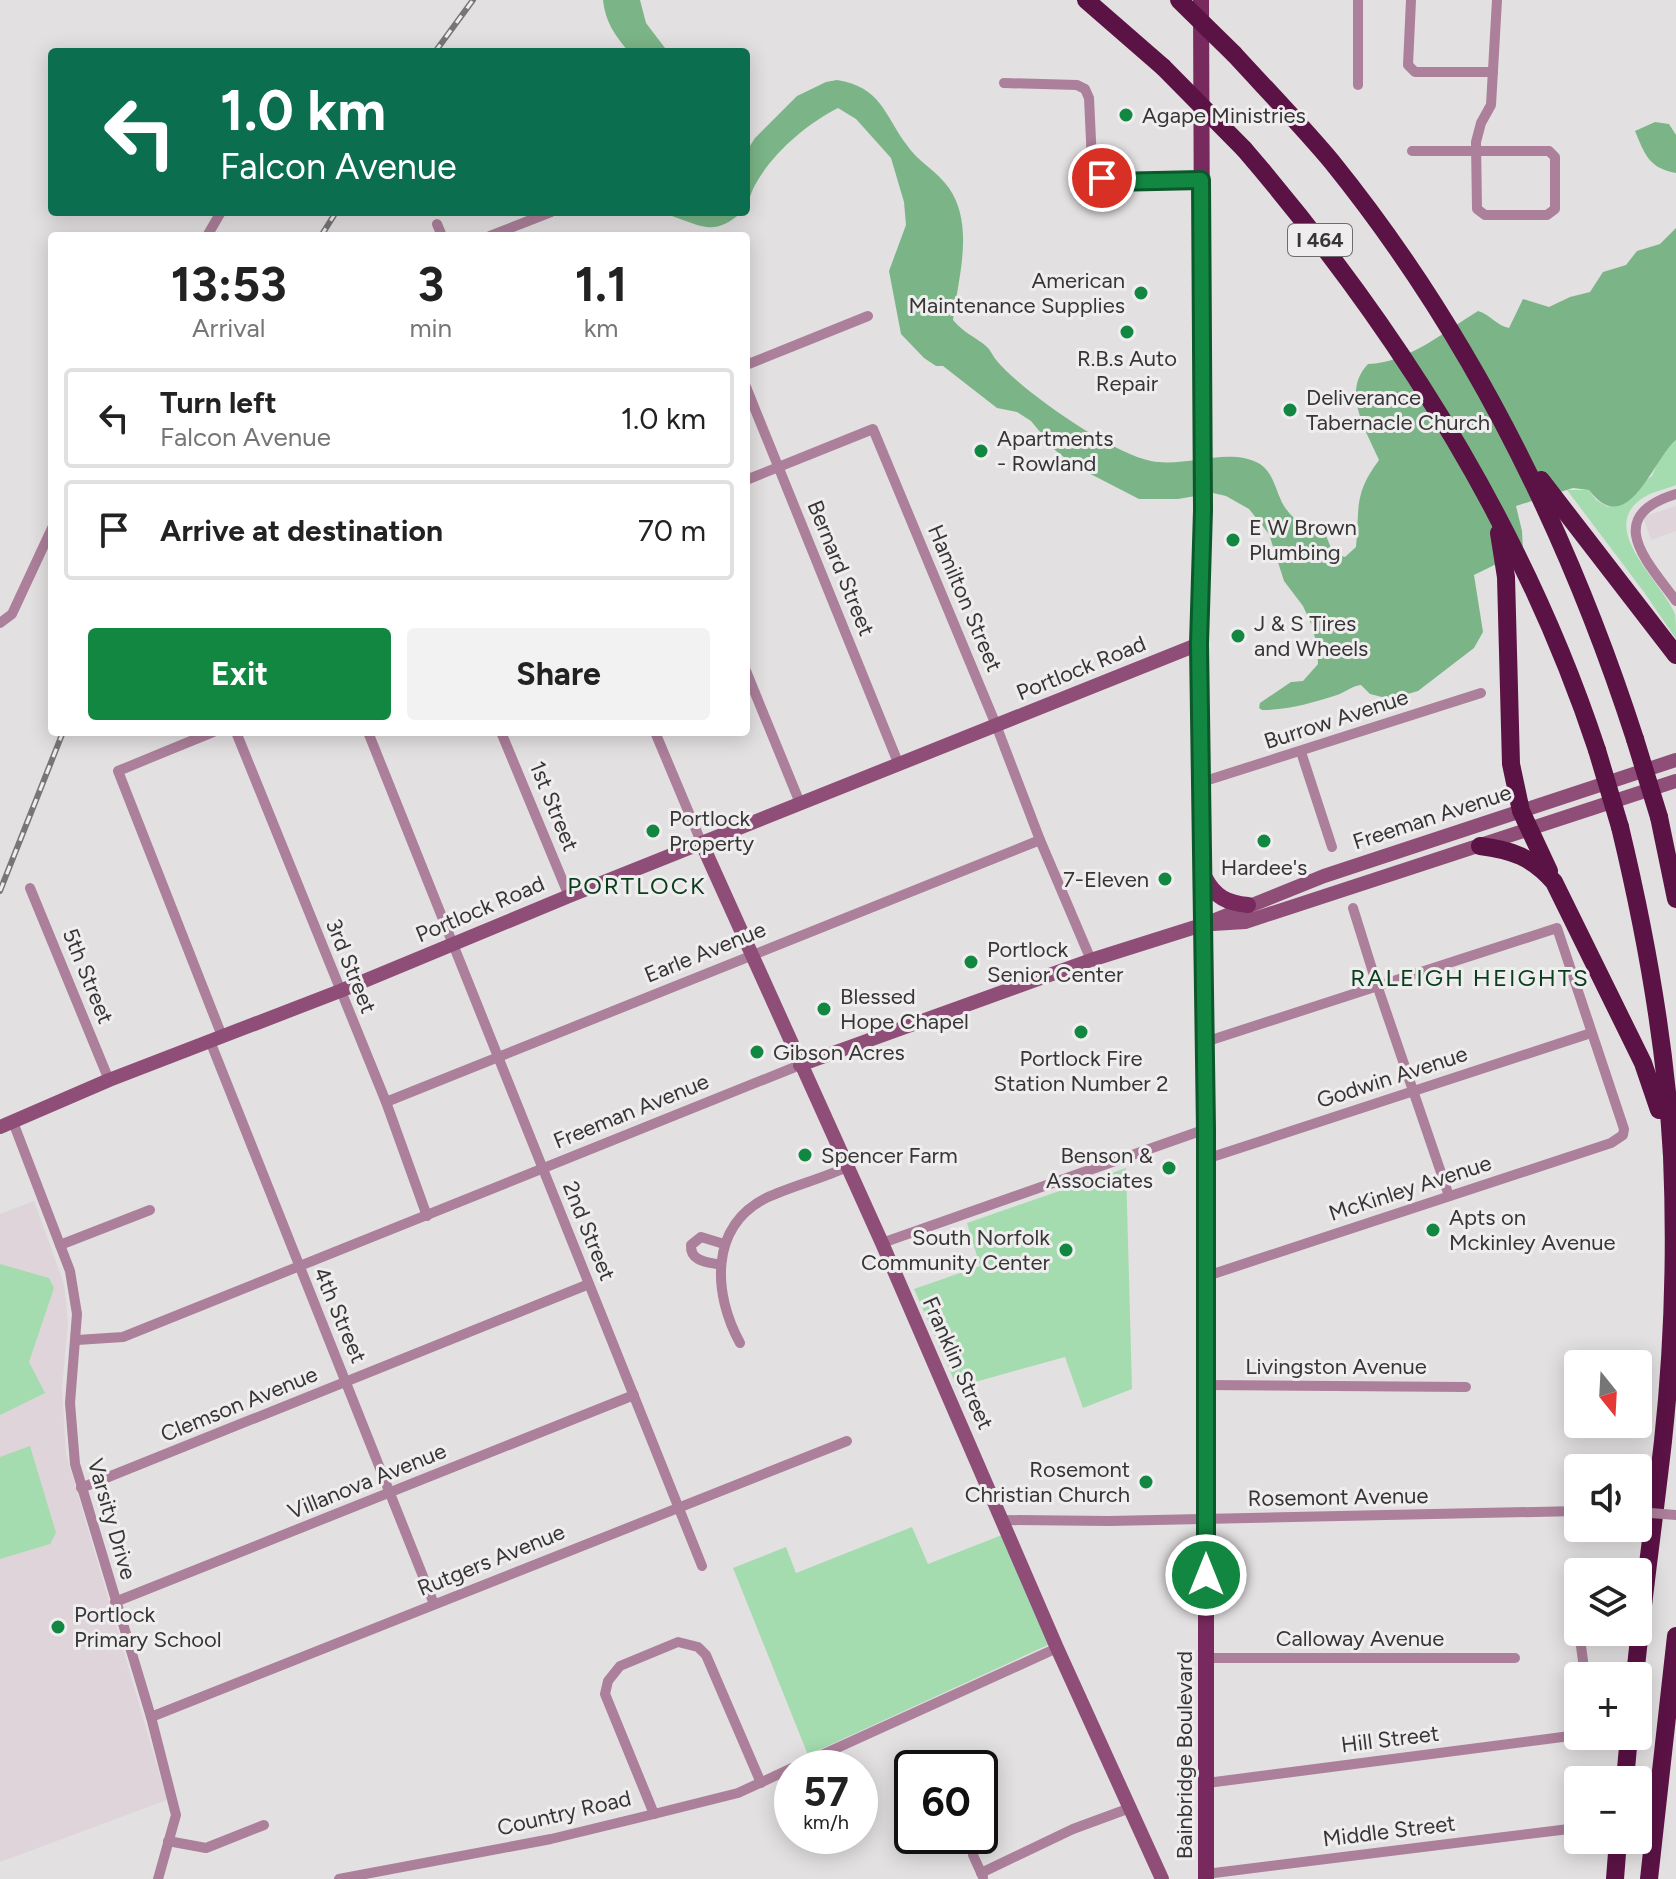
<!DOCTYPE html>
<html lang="en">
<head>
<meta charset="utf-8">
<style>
	body { margin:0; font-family:Figtree,sans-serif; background:#f2f2f2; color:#222; height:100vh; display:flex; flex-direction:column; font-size:30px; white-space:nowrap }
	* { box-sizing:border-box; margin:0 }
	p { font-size:26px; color:#767676 }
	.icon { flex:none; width:44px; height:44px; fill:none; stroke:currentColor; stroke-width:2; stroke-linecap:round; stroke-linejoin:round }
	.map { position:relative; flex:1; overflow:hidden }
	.details { position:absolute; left:48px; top:232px; width:702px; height:504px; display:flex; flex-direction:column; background:#fff; border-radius:8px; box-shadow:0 4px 20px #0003 }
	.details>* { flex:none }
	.top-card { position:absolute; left:48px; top:48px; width:702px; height:168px; border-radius:8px; box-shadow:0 4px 20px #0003; background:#0b6e4f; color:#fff; overflow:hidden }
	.needle { width:52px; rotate:162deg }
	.fabs { position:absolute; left:1564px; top:1350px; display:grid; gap:16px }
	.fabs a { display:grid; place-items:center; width:88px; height:88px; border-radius:8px; background:#fff; box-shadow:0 4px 20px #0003; font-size:40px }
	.speed { position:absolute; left:774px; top:1750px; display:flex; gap:16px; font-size:40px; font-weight:700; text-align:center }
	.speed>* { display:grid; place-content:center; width:104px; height:104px; border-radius:50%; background:#fff; box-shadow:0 4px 20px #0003; line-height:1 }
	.speed small { font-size:20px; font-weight:400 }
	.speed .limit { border:4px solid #111; border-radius:12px; background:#fff; color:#111 }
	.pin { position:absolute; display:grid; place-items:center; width:68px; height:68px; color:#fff; margin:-34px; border:4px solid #fff; border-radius:50%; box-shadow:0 2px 8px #0007 }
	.me { position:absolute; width:88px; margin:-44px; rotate:0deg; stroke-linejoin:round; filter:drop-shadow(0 0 6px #0008) }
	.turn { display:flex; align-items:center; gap:28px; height:168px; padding:0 40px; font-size:36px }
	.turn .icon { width:104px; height:104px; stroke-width:2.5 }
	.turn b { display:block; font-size:56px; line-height:68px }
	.eta { display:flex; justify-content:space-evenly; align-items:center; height:136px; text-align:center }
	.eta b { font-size:48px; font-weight:700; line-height:56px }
	.button { display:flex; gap:16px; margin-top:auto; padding:16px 40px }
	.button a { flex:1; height:92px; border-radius:8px; background:#118741; color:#fff; font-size:32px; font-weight:700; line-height:92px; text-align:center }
	.button a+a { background:#f2f2f2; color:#222 }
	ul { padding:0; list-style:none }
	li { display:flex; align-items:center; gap:24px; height:100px; margin:0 16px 12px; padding:0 24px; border:4px solid #e0e0e0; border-radius:8px }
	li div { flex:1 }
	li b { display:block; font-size:30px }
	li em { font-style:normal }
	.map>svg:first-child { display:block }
</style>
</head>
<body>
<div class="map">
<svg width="1676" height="1879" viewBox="0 0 1676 1879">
	<rect width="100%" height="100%" fill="#e3e0e1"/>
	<g fill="#ded4da">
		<polygon points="1676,506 1676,531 1651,540 1643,517"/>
		<polygon points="34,1201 64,1284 68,1322 62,1388 66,1454 167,1800 0,1862 0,1214"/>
	</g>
	<g fill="#a4dcaf">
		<path d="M 1676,440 L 1676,485 C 1666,489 1655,491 1646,496 C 1593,526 1662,581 1675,614 C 1676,621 1676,631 1676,639 L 1644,592 L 1567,490 L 1589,490 L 1596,500 L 1608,507 L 1652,476 L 1660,456 Z"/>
		<polygon points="1126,1168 1132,1389 1083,1408 1065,1357 957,1387 914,1289 980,1266 967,1223"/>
		<polygon points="0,1264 49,1278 54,1288 29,1362 45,1393 0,1415"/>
		<polygon points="30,1446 56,1533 50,1544 0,1559 0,1457"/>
		<polygon points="912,1527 928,1564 1002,1535 1050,1644 808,1755 733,1568 786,1547 796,1573"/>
	</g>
	<g fill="#7bb587">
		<path d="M 603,0 L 640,0 L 646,23 L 668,52 L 629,52 C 615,36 605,21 603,0 Z"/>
		<path d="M 837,80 C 881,87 884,114 906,144 C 917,161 937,171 949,188 C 975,226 958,278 953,320 C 965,334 974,336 986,346 C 991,350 993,357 997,361 C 1023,392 1111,453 1151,461 C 1187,468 1228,446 1260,464 C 1274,473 1276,493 1284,506 C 1289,514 1298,522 1305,529 L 1323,528 L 1333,553 L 1345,557 L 1356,547 C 1360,508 1353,495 1379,460 C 1366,430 1341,392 1368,364 C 1408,363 1445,331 1478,311 C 1490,314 1497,326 1509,328 L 1523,299 L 1549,307 L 1570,297 L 1590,292 L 1603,272 L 1626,265 L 1637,251 L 1660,244 L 1676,228 L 1676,440 C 1652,460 1628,541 1589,490 L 1573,488 L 1516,506 L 1522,531 L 1523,551 L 1474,575 L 1483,632 L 1474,648 L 1418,691 L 1390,699 L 1370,694 L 1361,685 C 1352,686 1346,692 1337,695 C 1311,703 1289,710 1262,710 L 1259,708 L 1260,703 L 1291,682 L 1303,681 L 1318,664 L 1317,646 L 1312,626 L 1303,606 L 1284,581 L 1269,534 L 1249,509 L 1226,496 L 1213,493 L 1178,499 L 1139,499 L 1075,466 L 1055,450 L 1031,421 L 1017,412 L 997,408 L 943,366 L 936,366 L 924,358 L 901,334 L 889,271 L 906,225 L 904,202 L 891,158 L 856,119 L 838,108 C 805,125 770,155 753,189 C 750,195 749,202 746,207 L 746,152 L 755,138 L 797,96 L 826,82 Z"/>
		<path d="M 1655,122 L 1669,124 L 1676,135 L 1676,173 C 1649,168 1645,155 1635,131 Z"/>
		<path d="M 669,212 L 742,212 C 715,236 703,227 672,216 Z"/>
	</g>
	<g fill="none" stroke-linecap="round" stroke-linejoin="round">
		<g stroke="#ac7f9a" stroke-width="10">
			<polyline points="1411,0 1408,65 1415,72 1493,72"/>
			<path d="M 1004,83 L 1077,85 L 1085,89 L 1089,98 L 1092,162 C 1096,173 1100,178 1111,182 L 1201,180"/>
			<polyline points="1358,85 1358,0"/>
			<polyline points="1412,151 1549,151 1555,157 1555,209 1547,215 1485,215 1477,209 1476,142 1481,123 1491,105 1497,0"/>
			<polyline points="437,224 442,236"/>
			<polyline points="207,236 221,212"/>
			<polyline points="490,236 551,212"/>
			<polyline points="746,365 868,316"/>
			<polyline points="746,387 899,765"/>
			<polyline points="746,480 873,429 996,725 1040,840 1091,960"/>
			<path d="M 1676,494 C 1602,517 1647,561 1676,601"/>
			<polyline points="0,623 12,614 52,528"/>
			<polyline points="746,671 800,803"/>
			<polyline points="213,732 118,771 222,1036"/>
			<polyline points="236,732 386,1102 427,1216"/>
			<polyline points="368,732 702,1566"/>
			<polyline points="501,732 569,896"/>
			<polyline points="655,732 702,844"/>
			<polyline points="1301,752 1332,847"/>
			<polyline points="1202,782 1481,693"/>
			<polyline points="30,888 109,1080"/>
			<polyline points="1353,908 1377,985 1449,1196"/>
			<polyline points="210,1041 434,1604"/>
			<polyline points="1205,1042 1557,928 1624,1129 1623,1135 1611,1143 1207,1276"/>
			<polyline points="386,1102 1040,840"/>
			<polyline points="13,1122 70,1271 77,1314 70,1403 75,1464 151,1717 176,1815 158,1879"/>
			<polyline points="1206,1159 1591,1033"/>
			<polyline points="882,1243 1206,1129"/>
			<polyline points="60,1245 150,1210"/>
			<path d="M 721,1265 C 708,1262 690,1262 691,1245 L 701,1237 L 724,1244"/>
			<polyline points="77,1340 123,1337 800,1065"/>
			<path d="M 740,1343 C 713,1294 709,1227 766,1198 C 792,1186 821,1179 847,1167"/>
			<polyline points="1206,1385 1466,1387"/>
			<polyline points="81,1488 589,1284"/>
			<polyline points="1003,1520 1109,1521 1578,1511"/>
			<polyline points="115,1602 634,1395"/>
			<polyline points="1581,1646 1585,1676"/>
			<polyline points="1206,1658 1515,1658"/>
			<polyline points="151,1717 847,1441"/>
			<polyline points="793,1768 1057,1648"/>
			<polyline points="1207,1783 1578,1735"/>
			<polyline points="654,1814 605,1694 608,1681 620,1666 678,1642 698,1647 706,1655 761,1783"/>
			<polyline points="168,1841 206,1848 264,1825"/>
			<polyline points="973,1855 983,1877"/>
			<polyline points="981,1873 1073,1829 1130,1808"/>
			<polyline points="1206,1874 1577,1828"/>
			<polyline points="339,1879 551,1839 654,1814 738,1793 792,1768"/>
		</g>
		<g stroke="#8f4e77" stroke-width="14">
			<polyline points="702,844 882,1243 1057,1648 1162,1879"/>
			<polyline points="1213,924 1245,922 1676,781"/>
			<polyline points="800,1065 1091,960 1205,924 1324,876 1676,760"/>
			<polyline points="0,1127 109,1080 340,991 569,896 1199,644"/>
		</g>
		<g stroke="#78295e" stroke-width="16">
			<polyline points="1201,0 1203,510 1199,644 1206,1129 1206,1879"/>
			<path d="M 1205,878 C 1215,897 1227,903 1248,905"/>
		</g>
		<g stroke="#5b1245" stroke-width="18">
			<polyline points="1086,0 1163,67"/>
			<path d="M 1234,54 C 1267,90 1301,125 1332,162 C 1470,333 1568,532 1635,739"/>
			<path d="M 1244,149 C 1397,327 1523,526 1597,750"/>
			<polyline points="1541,480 1676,655"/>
			<polyline points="1499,533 1506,577 1511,764 1521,811 1549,871"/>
			<polyline points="1659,817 1676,899"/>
			<path d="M 1620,827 C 1646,935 1666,1046 1672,1156 C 1676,1250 1673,1348 1663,1441 C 1654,1520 1643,1598 1635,1676"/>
			<path d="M 1480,846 C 1512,850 1532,857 1554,882 L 1643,1063 L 1659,1110"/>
			<polyline points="1625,1780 1629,1736"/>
			<polyline points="1615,1879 1618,1840"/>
			<polyline points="1649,1879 1676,1636"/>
		</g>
		<g stroke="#777575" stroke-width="6">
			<g id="rail">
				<polyline points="435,52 473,0"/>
				<polyline points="321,236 336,212"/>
				<polyline points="0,891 63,732"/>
			</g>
		</g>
		<use href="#rail" stroke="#f0edef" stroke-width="3" stroke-dasharray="9" stroke-linecap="butt"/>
		<polyline stroke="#ac7f9a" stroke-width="10" points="1638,1512 1676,1515"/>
		<g stroke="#5b1245" stroke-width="18">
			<polyline points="1179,0 1234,54"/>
			<polyline points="1163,67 1244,149"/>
			<polyline points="1635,739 1659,817"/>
			<polyline points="1597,750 1620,827"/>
		</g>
	</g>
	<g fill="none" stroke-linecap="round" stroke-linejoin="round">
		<g stroke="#0b582a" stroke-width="20">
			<polyline id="route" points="1102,178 1111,182 1201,180 1203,510 1199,644 1206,1129 1206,1575"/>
		</g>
		<use href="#route" stroke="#118741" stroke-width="14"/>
	</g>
	<g fill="#118741" stroke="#f0edef" stroke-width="3">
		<circle cx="1126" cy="115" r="8"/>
		<circle cx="1141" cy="293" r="8"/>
		<circle cx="1127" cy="332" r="8"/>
		<circle cx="1290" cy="410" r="8"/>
		<circle cx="981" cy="451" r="8"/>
		<circle cx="1233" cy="540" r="8"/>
		<circle cx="1238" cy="636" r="8"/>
		<circle cx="653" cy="831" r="8"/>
		<circle cx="1264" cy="841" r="8"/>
		<circle cx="1165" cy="879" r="8"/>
		<circle cx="971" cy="962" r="8"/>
		<circle cx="824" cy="1009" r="8"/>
		<circle cx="1081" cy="1032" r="8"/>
		<circle cx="757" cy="1052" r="8"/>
		<circle cx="805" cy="1155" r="8"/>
		<circle cx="1169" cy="1168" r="8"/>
		<circle cx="1433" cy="1230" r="8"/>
		<circle cx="1066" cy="1250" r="8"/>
		<circle cx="1146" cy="1482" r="8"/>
		<circle cx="58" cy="1627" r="8"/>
	</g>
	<g text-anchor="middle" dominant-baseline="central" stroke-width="6" stroke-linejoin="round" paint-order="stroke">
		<rect fill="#f0edef" stroke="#6e6d6e" stroke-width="2" x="1288" y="224" width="64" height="32" rx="6"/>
		<g font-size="20" font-weight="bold" fill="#373636">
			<text x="1320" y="240">I 464</text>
		</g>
		<g font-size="22" fill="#373636" stroke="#f0edef" text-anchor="start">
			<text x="1142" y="115">Agape Ministries</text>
			<text x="1125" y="280" text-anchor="end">American<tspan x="1125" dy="25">Maintenance Supplies</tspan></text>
			<text x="1127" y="358" text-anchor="middle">R.B.s Auto<tspan x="1127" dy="25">Repair</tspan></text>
			<text x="1306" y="397">Deliverance<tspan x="1306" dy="25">Tabernacle Church</tspan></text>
			<text x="997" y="438">Apartments<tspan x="997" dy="25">- Rowland</tspan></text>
			<text x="1249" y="527">E W Brown<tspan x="1249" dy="25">Plumbing</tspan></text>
			<text x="1254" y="623">J &amp; S Tires<tspan x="1254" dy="25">and Wheels</tspan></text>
			<text x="669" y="818">Portlock<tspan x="669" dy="25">Property</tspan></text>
			<text x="1264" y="867" text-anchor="middle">Hardee's</text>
			<text x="1149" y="879" text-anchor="end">7-Eleven</text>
			<text x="987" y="949">Portlock<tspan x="987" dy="25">Senior Center</tspan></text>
			<text x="840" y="996">Blessed<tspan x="840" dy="25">Hope Chapel</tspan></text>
			<text x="773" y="1052">Gibson Acres</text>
			<text x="1081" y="1058" text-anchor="middle">Portlock Fire<tspan x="1081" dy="25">Station Number 2</tspan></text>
			<text x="821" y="1155">Spencer Farm</text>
			<text x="1153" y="1155" text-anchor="end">Benson &amp;<tspan x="1153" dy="25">Associates</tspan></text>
			<text x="1449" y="1217">Apts on<tspan x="1449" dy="25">Mckinley Avenue</tspan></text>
			<text x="1050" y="1237" text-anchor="end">South Norfolk<tspan x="1050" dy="25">Community Center</tspan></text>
			<text x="1130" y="1469" text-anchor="end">Rosemont<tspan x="1130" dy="25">Christian Church</tspan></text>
			<text x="74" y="1614">Portlock<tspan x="74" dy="25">Primary School</tspan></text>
		</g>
		<g font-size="22" fill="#373636" stroke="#f0edef">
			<text transform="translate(841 568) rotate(68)">Bernard Street</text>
			<text transform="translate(965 598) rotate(67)">Hamilton Street</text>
			<text transform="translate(1081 668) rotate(-22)">Portlock Road</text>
			<text transform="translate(1336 719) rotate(-18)">Burrow Avenue</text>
			<text transform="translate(554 806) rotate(68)">1st Street</text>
			<text transform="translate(1432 817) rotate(-18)">Freeman Avenue</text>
			<text transform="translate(480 909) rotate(-23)">Portlock Road</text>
			<text transform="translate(705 952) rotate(-22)">Earle Avenue</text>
			<text transform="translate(351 966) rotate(68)">3rd Street</text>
			<text transform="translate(88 976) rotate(68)">5th Street</text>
			<text transform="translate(1392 1077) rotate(-18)">Godwin Avenue</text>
			<text transform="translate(631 1111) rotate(-22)">Freeman Avenue</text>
			<text transform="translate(1410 1188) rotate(-18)">McKinley Avenue</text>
			<text transform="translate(589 1231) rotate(68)">2nd Street</text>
			<text transform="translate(340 1315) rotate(67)">4th Street</text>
			<text transform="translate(958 1363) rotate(66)">Franklin Street</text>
			<text x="1336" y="1366">Livingston Avenue</text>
			<text transform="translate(239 1404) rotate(-22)">Clemson Avenue</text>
			<text transform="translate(367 1481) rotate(-22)">Villanova Avenue</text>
			<text transform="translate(1338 1497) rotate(-1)">Rosemont Avenue</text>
			<text transform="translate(112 1519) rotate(74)">Varsity Drive</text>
			<text transform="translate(491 1560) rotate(-22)">Rutgers Avenue</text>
			<text x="1360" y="1638">Calloway Avenue</text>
			<text transform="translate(1390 1739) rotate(-7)">Hill Street</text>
			<text transform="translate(1184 1755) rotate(-90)">Bainbridge Boulevard</text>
			<text transform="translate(564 1813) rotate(-13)">Country Road</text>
			<text transform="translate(1389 1831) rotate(-7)">Middle Street</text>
		</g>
		<g font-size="24" letter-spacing="2" fill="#083e1c" stroke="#f0edef">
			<text x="637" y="885">PORTLOCK</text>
			<text x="1470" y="977">RALEIGH HEIGHTS</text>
		</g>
	</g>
</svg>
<div class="fabs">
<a><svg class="needle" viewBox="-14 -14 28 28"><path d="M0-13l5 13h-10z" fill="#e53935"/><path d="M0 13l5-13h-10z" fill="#767676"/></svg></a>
<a><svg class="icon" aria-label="sound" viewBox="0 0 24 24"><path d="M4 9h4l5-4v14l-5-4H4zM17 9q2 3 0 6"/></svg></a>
<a><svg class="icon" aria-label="layers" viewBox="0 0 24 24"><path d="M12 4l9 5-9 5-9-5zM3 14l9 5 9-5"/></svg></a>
<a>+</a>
<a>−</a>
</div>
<div class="speed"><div>57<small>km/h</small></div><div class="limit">60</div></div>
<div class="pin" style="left:1102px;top:178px;background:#d93025"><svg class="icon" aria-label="arrive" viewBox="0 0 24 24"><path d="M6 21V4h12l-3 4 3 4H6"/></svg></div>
<svg class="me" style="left:1206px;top:1575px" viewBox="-20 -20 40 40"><circle r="17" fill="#118741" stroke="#fff" stroke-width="3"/><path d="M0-11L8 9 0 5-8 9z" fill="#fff"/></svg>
<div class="top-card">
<div class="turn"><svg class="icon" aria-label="left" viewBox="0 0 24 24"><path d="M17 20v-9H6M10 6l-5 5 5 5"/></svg><div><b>1.0 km</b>Falcon Avenue</div></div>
</div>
<section class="details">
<div class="eta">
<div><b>13:53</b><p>Arrival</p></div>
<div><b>3</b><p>min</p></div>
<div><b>1.1</b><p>km</p></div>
</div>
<ul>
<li><svg class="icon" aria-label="left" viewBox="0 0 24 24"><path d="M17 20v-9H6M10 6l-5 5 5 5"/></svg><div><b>Turn left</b><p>Falcon Avenue</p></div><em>1.0 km</em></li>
<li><svg class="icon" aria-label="arrive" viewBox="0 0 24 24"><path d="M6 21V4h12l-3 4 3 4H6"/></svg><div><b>Arrive at destination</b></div><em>70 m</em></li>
</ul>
<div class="button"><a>Exit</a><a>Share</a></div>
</section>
</div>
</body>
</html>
